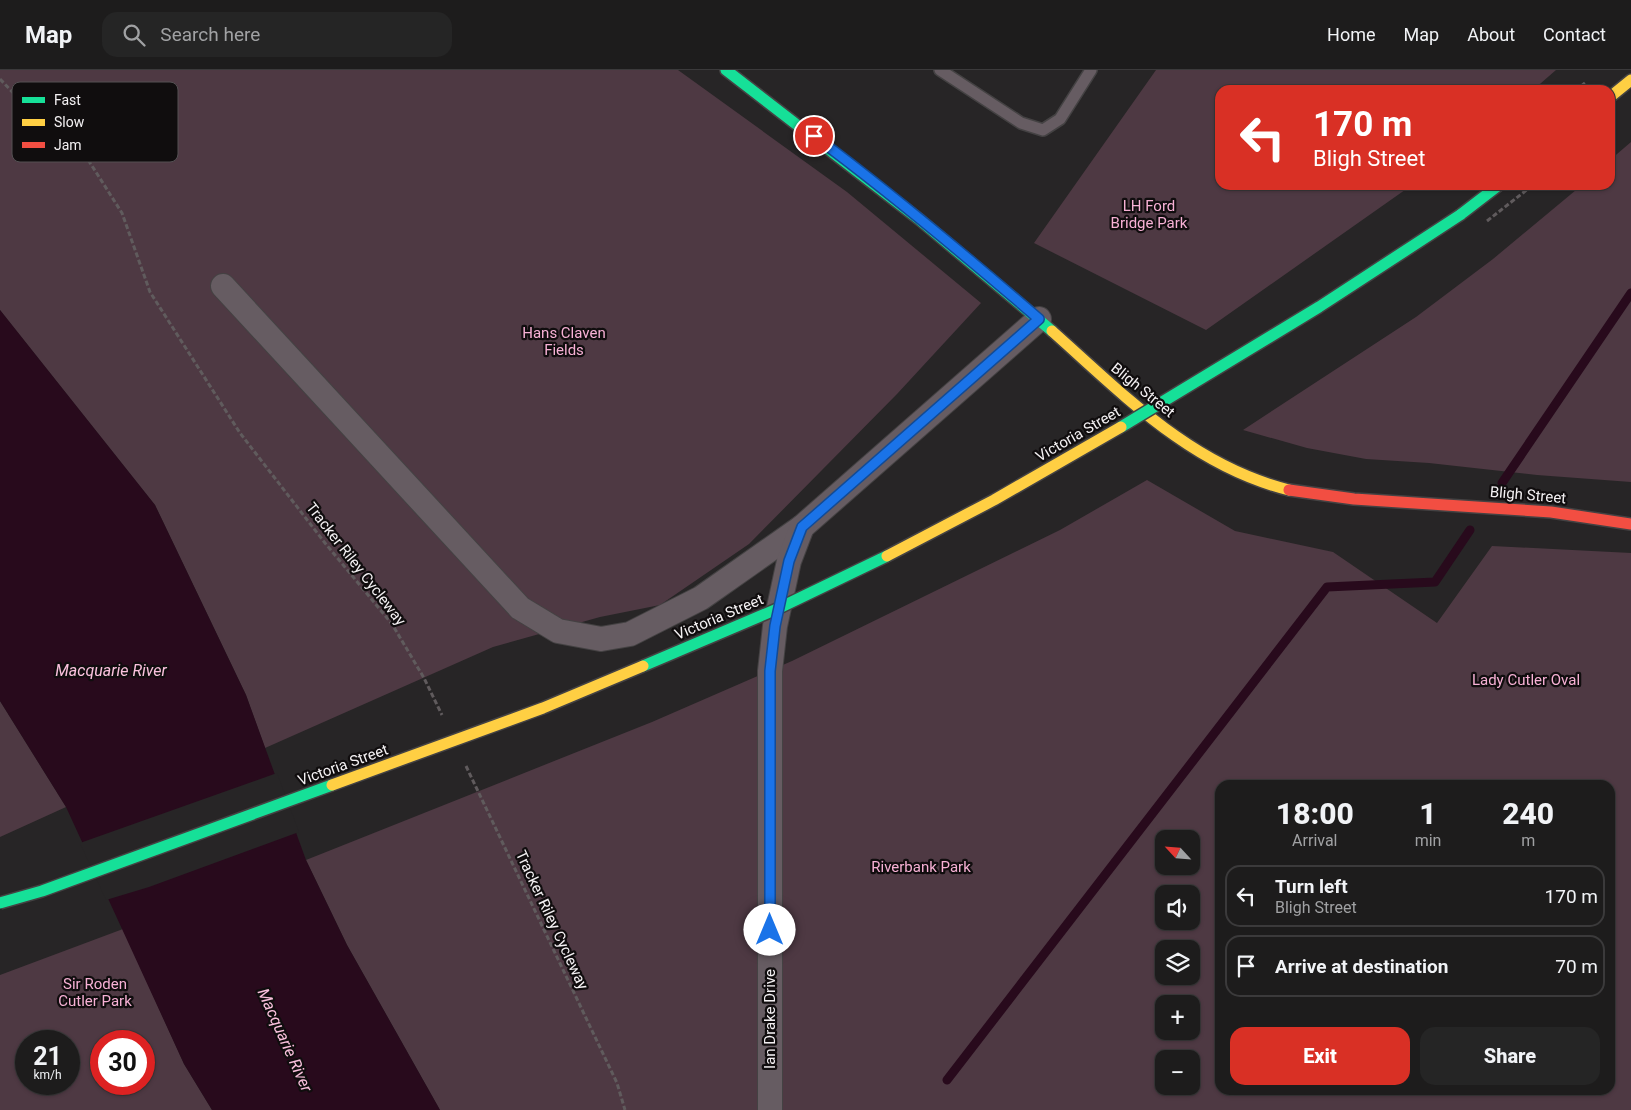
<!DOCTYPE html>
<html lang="en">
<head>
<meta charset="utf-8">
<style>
	body { margin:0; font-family:Roboto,sans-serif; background:#252525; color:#f1f3f6; height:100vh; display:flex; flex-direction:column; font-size:19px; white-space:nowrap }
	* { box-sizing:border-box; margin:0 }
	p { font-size:16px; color:#a0a1a3 }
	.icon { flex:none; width:28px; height:28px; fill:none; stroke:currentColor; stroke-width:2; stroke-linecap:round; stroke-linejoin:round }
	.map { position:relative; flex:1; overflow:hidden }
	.sheet { position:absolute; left:1215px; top:710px; width:400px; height:315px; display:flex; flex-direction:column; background:#1d1c1c; border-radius:15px; box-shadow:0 1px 4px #0004,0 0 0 1px #3b3a3b }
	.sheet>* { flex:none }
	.guide { position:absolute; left:1215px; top:15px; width:400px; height:105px; border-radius:15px; box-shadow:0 1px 4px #0004,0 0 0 1px #3b3a3b; background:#d93025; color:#fff; overflow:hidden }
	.needle { width:32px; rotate:296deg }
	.tools { position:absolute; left:1155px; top:760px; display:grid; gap:10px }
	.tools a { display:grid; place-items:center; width:45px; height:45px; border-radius:10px; background:#1d1c1c; box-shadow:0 1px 4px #0004,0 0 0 1px #3b3a3b; font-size:25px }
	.speed { position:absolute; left:15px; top:960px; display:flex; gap:10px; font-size:25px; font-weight:700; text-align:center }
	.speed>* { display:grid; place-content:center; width:65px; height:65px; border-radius:50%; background:#1d1c1c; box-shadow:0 1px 4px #0004,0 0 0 1px #3b3a3b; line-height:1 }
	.speed small { font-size:12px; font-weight:400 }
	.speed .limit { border:8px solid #d22; background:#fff; color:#111 }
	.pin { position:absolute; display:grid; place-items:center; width:42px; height:42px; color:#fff; margin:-21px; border:2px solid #fff; border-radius:50%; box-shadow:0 1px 5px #0007 }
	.me { position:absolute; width:55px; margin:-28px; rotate:0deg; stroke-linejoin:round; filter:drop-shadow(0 0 4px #0008) }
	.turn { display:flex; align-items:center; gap:18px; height:105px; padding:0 15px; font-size:22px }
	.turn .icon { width:65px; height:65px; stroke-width:2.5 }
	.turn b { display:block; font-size:35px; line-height:42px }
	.eta { display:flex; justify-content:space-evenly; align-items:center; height:85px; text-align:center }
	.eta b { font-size:30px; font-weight:800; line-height:35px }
	.primary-button { display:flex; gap:10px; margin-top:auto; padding:10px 15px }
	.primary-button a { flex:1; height:58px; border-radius:15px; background:#d93025; color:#fff; font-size:20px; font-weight:800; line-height:58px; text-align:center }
	.primary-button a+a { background:#252525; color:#f1f3f6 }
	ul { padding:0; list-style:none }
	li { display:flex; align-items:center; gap:15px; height:62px; margin:0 10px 8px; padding:0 5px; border:2px solid #3b3a3b; border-radius:15px }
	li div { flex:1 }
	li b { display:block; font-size:19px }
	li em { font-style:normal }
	header { display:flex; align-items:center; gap:30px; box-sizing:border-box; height:70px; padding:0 25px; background:#1d1c1c; border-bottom:1px solid #3b3a3b }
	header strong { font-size:24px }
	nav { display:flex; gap:28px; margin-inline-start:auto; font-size:18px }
	.search { width:350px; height:45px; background:#252525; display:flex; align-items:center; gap:12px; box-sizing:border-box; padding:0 18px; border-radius:15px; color:#a0a1a3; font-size:19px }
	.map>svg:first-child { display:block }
</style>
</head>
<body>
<header>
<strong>Map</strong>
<div class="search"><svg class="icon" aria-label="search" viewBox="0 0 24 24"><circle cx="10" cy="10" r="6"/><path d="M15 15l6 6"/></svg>Search here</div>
<nav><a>Home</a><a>Map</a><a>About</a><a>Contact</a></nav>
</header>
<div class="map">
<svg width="1631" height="1040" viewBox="0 0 1631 1040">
	<rect width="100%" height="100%" fill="#272526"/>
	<g fill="#4e3943" fill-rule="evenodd">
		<polygon points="0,0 678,0 847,122 981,233 897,324 749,474 660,535 600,547 493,577 265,678 246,625 155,435 0,240"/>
		<polygon points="1156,0 1556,0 1533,20 1220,20 1220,115 1412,115 1206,260 1034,173"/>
		<polygon points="1631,72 1631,412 1537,405 1429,393 1366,389 1307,378 1243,360 1416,247 1493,189 1582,115 1610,115 1610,90"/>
		<path d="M 1147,410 L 1235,461 L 1333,482 L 1437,553 L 1492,476 L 1631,483 L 1631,1040 L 440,1040 L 347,875 L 306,790 L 652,652 L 792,591 L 1060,460 ZM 1220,715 L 1610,715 L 1610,1020 L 1220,1020 ZM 1164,769 L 1191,769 L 1191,796 L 1164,796 ZM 1164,824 L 1191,824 L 1191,851 L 1164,851 ZM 1164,879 L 1191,879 L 1191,906 L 1164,906 ZM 1164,934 L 1191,934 L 1191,961 L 1164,961 ZM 1164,989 L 1191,989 L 1191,1016 L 1164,1016 Z"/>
		<polygon points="0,631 66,737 0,767"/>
		<path d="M 123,859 L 184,994 L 212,1040 L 0,1040 L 0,905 ZM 26,971 L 69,971 L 69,1014 L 26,1014 ZM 101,971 L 144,971 L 144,1014 L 101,1014 Z"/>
	</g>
	<polygon fill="#280a1c" points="0,240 155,435 246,625 306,790 347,875 440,1040 212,1040 184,994 66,737 0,631"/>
	<polygon fill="#272526" points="277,703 299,762 149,817 106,830 80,773"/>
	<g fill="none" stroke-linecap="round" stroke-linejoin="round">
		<g stroke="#280a1c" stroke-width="9">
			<polyline points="1502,413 1631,223"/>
			<polyline points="947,1010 1327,517 1435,512 1470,460"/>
		</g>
		<g stroke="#444243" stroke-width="14">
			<polyline id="lane" points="940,0 1021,53 1043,60 1060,49 1091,0"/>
		</g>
		<g stroke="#444243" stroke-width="26">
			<g id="street">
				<polyline points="223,216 520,538 558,561 601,569 630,564 701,528 802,457 1039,249"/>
				<polyline points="770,1040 770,601 775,556 789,491 802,457"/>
			</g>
		</g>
		<g stroke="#444243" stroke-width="14">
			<g id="fast">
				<polyline points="726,0 920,150 1052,261"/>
				<polyline points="1460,145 1499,115"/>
			</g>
		</g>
		<g stroke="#444243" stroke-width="14">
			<g id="slow">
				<polyline points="1610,27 1631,10"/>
				<path d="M 1052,261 C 1125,326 1192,396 1289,420"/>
			</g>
		</g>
		<g stroke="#444243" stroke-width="14">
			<polyline id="jam" points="1289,420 1354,429 1551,442 1631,454"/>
		</g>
		<g stroke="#605b5d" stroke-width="3" stroke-dasharray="5 2.5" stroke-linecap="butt">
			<polyline points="0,9 38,49 87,88 122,143 150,222 240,363 325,473 392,554 424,608 442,645"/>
			<polyline points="1576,20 1585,13"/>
			<polyline points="466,696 617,1013 625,1040"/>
		</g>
		<use href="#lane" stroke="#665c62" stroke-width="11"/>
		<use href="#street" stroke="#665c62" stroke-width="24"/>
		<use href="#fast" stroke="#16e098" stroke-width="11"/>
		<use href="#slow" stroke="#ffcf43" stroke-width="11"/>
		<use href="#jam" stroke="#f24e42" stroke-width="11"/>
		<g stroke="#444243" stroke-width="14" stroke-linecap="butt">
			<g id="fast-bridge">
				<polyline points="1121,357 1319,237 1460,145"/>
				<polyline points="643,596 777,539 887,486"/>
				<polyline points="0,833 42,821 332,715"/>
			</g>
		</g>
		<g stroke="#444243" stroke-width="14" stroke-linecap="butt">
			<g id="slow-bridge">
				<polyline points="887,486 994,430 1121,357"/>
				<polyline points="332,715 543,638 643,596"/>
			</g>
		</g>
		<polyline stroke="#605b5d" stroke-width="3" stroke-dasharray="5 2.5" stroke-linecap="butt" points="1487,151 1533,115"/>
		<use href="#fast-bridge" stroke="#16e098" stroke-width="11"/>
		<use href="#slow-bridge" stroke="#ffcf43" stroke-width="11"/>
	</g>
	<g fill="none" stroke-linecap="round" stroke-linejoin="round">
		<g stroke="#114b97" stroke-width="12">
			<path id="route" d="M 770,860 L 770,601 L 775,556 L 789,491 L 802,457 L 1039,249 C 966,186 892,124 814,66"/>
		</g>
		<use href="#route" stroke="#1a73e8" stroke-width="9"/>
	</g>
	<g text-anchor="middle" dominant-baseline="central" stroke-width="4.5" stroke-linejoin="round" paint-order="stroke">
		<g font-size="15" fill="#f7b1d5" stroke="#100d0e">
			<text x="1149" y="136">LH Ford<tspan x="1149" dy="17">Bridge Park</tspan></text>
			<text x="564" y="263">Hans Claven<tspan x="564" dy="17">Fields</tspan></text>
			<text x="1526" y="610">Lady Cutler Oval</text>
			<text x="921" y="797">Riverbank Park</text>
			<text x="95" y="914">Sir Roden<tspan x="95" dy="17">Cutler Park</tspan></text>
		</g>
		<g font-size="15" fill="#f4f1f3" stroke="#100d0e">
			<text transform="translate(1143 320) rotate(39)">Bligh Street</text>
			<text transform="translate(1078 364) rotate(-30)">Victoria Street</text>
			<text transform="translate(1528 425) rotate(5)">Bligh Street</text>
			<text transform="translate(356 494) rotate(52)">Tracker Riley Cycleway</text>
			<text transform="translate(719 547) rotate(-23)">Victoria Street</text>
			<text transform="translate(343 695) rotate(-20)">Victoria Street</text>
			<text transform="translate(552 850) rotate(65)">Tracker Riley Cycleway</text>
			<text transform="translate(770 949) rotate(-90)">Ian Drake Drive</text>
		</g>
		<g font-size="16" font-style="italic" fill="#fac1dd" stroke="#100d0e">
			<text x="111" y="600">Macquarie River</text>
			<text transform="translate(285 970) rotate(66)">Macquarie River</text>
		</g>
	</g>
	<rect x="12" y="12" width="166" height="80" rx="8" fill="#100d0e" stroke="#545153" stroke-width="1"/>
	<rect x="22" y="27" width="23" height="6" fill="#16e098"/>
	<rect x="22" y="49" width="23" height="7" fill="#ffcf43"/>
	<rect x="22" y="72" width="23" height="6" fill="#f24e42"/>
	<g font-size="14" fill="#f4f1f3">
		<text x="54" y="35">Fast</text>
		<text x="54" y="57">Slow</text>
		<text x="54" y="80">Jam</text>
	</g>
</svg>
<div class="tools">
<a><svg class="needle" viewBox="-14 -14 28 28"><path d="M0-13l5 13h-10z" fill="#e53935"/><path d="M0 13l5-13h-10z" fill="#a0a1a3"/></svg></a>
<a><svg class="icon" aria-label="sound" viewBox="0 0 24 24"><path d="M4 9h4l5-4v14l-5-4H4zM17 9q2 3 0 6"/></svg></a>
<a><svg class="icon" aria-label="layers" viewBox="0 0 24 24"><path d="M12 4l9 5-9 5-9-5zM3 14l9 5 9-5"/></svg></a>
<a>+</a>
<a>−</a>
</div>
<div class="speed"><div>21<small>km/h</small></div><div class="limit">30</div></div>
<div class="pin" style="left:814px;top:66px;background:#d93025"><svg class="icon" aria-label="arrive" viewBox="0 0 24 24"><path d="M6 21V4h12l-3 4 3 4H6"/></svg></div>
<svg class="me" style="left:770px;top:860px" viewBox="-20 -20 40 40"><circle r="19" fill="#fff"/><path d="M0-13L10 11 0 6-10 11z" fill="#1a73e8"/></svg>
<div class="guide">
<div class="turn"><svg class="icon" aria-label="left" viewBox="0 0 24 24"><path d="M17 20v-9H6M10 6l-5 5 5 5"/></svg><div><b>170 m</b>Bligh Street</div></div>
</div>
<section class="sheet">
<div class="eta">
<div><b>18:00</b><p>Arrival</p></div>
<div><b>1</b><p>min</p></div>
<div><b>240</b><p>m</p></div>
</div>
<ul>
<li><svg class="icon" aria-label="left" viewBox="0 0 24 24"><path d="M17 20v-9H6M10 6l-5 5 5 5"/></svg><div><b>Turn left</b><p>Bligh Street</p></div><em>170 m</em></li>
<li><svg class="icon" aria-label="arrive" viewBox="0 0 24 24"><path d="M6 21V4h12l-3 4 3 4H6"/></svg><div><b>Arrive at destination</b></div><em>70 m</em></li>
</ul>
<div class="primary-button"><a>Exit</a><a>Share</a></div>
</section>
</div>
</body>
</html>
